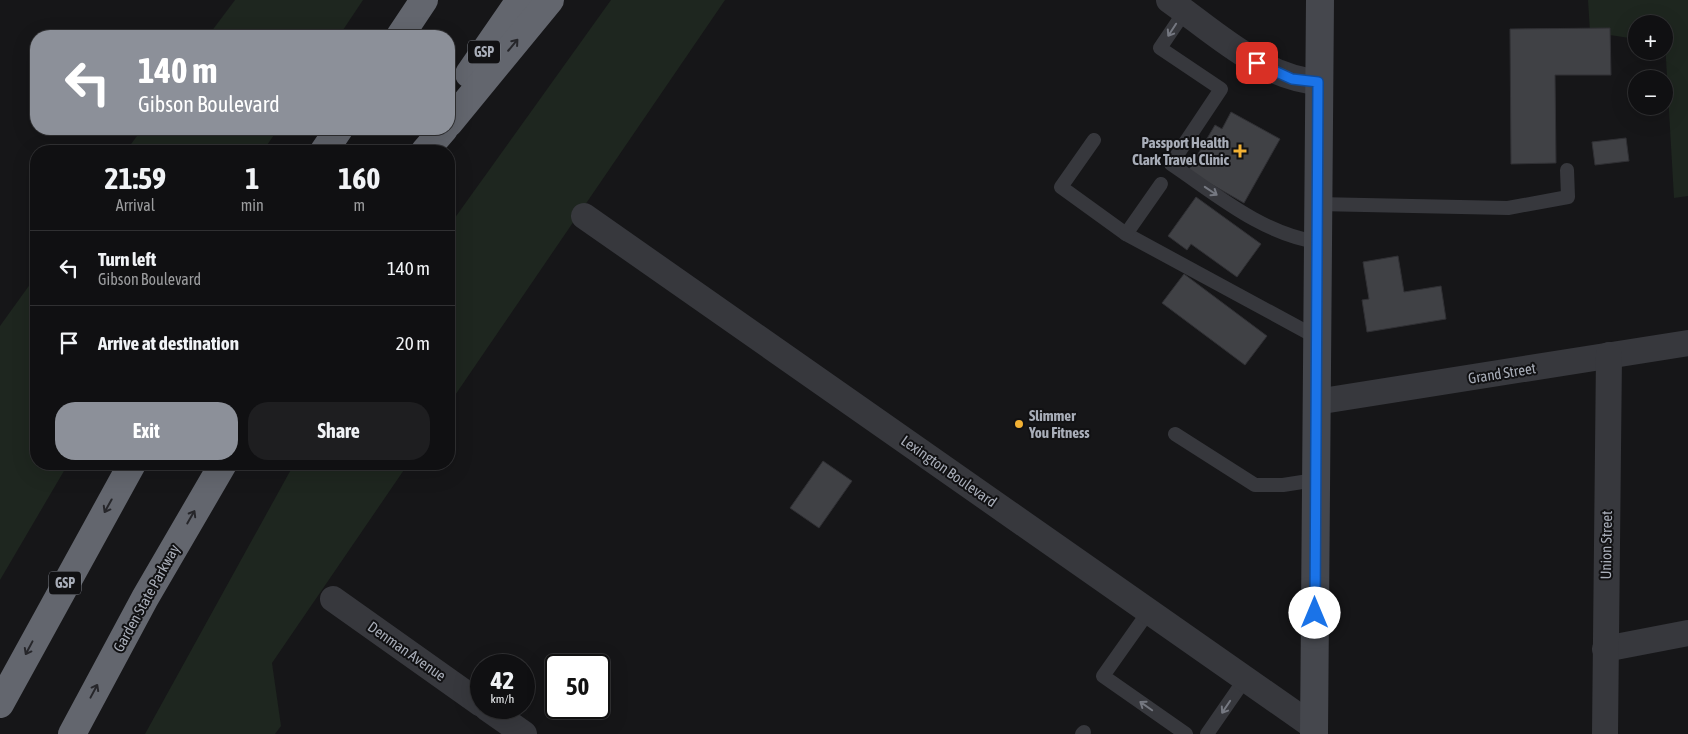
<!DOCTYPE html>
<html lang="en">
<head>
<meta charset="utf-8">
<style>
	body { margin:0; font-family:"Asap Condensed",sans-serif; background:#1e1e20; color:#f1f3f6; height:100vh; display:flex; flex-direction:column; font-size:19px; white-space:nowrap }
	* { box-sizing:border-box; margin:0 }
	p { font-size:16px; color:#9c9d9f }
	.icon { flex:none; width:28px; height:28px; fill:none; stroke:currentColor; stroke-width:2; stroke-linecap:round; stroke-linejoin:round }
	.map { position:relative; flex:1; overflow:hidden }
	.panel { position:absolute; left:30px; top:145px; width:425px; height:325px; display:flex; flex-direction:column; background:#101012; border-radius:20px; box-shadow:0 5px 20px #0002,0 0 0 1px #303032 }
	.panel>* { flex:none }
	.banner { position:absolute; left:30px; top:30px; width:425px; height:105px; border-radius:20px; box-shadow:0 5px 20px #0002,0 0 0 1px #303032; background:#8c9099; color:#fff; overflow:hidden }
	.controls { position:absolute; left:1628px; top:15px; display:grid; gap:10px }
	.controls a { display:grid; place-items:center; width:45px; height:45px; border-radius:50%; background:#101012; box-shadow:0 5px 20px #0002,0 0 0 1px #303032; font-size:25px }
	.speed { position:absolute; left:470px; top:654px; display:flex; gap:10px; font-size:25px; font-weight:700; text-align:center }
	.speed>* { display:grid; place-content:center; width:65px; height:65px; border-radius:50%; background:#101012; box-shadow:0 5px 20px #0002,0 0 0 1px #303032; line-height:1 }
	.speed small { font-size:12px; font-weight:400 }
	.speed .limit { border:2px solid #111; border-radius:8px; background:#fff; color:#111 }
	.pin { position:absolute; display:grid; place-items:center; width:42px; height:42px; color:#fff; margin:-21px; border-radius:10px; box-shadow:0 2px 8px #0006 }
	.me { position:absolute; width:55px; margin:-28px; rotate:0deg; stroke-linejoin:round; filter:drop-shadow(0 0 4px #0008) }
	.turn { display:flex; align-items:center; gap:18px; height:105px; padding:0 25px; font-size:22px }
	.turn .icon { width:65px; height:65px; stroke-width:2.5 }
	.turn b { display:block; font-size:35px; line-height:42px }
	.eta { display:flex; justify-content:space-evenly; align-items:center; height:85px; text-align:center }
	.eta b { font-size:30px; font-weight:700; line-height:35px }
	.action { display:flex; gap:10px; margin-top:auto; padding:10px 25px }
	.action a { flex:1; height:58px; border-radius:20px; background:#8c9099; color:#fff; font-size:20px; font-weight:700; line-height:58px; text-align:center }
	.action a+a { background:#1e1e20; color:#f1f3f6 }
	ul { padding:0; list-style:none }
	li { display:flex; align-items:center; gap:15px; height:75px; padding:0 25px; border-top:1px solid #303032 }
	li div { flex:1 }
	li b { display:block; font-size:19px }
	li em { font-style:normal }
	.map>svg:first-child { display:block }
</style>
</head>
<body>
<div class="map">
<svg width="1688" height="734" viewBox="0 0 1688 734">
	<rect width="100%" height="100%" fill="#161618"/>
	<g fill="#1e261f">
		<polygon points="235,0 363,0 339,36 208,36"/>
		<polygon points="611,0 725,0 449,404 449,226"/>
		<polygon points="1588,0 1688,0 1688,196 1674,198 1664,24 1636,24 1636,39 1590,32"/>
		<polygon points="142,129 278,129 263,151 126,151"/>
		<polygon points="36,276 36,464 68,464 0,580 0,326"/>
		<polygon points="294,464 408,464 272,663 281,726 275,734 145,734"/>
	</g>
	<g fill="#404145" stroke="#303034">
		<polygon points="1610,28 1611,75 1555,75 1556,163 1511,164 1510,29"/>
		<polygon points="1231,112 1280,139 1244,203 1188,171 1215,125 1222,129"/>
		<polygon points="1626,138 1629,161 1595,165 1592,142"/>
		<polygon points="1196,197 1261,244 1237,277 1191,244 1187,250 1168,236"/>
		<polygon points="1398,256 1404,292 1441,286 1446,319 1367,332 1362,300 1369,299 1363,262"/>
		<polygon points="1184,274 1267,336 1245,365 1162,303"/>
		<polygon points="823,461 852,481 819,528 790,508"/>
	</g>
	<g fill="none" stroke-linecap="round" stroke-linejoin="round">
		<g stroke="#37383d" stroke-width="14">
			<path d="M 1185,11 L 1160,48 L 1221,89 L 1171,164 C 1217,195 1261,233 1317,242"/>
			<polyline points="1094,140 1061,187 1126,234 1316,337"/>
			<polyline points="1317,204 1508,208 1568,197 1567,170"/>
			<polyline points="1126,234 1161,184"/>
			<polyline points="1175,434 1255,485 1283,485 1315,480"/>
			<polyline points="1149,611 1103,676 1186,734"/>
			<polyline points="1082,734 1084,732"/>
			<polyline points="1207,734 1245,679"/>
		</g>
		<g stroke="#37383d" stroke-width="26">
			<path d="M 1169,0 C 1213,31 1262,78 1318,82"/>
			<polyline points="584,216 1314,727"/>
			<polyline points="1316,402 1688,343"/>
			<polyline points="333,599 481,704"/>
			<polyline points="1605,649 1688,633"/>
			<polyline points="487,708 524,734"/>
			<polyline points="1605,734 1609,355"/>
		</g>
		<polyline stroke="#45474d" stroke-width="28" points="1314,734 1320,0"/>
		<g stroke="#63666e" stroke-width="28">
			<polyline points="400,36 424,0"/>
			<polyline points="469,74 520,0"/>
			<polyline points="449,123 550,0"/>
			<polyline points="324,151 339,129"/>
			<polyline points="425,151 444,129"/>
			<polyline points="0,704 132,464"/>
			<polyline points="72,734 145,598 223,464"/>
		</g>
	</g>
	<defs><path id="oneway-shaft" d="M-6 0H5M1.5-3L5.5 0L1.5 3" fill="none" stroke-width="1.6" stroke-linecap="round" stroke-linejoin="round" transform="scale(1.25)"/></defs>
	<g stroke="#757881">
		<use href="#oneway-shaft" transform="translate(1172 30) rotate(123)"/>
		<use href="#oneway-shaft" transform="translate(1211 191) rotate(34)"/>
		<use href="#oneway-shaft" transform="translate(1146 706) rotate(-145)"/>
		<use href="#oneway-shaft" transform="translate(1226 707) rotate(124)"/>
	</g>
	<g stroke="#26262a">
		<use href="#oneway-shaft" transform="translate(513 45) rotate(-50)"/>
		<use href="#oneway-shaft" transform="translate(108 506) rotate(119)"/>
		<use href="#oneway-shaft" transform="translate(191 517) rotate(-60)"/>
		<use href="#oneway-shaft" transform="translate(29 648) rotate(118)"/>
		<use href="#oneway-shaft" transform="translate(94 691) rotate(-62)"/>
	</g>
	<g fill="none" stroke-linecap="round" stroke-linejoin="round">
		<g stroke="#114b97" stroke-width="12">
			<polyline id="route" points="1257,63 1292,79 1318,82 1315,613"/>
		</g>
		<use href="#route" stroke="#1a73e8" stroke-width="9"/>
	</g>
	<g fill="#f2b134" stroke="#111113" stroke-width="2">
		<path d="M1237.5 143.5h5v5h5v5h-5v5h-5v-5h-5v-5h5z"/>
		<circle cx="1019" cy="424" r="5"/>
	</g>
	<g text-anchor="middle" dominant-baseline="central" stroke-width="4" stroke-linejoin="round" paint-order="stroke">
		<g fill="#111113" stroke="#7b7e86" stroke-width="1">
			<rect x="468" y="40.5" width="32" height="23" rx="4"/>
			<rect x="49" y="571.5" width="32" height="23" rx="4"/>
		</g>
		<g font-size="14" font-weight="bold" fill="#a8adb8">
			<text x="484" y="52">GSP</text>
			<text x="65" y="583">GSP</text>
		</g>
		<g font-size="15" font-weight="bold" fill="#a8adb8" stroke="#111113" text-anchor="end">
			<text x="1229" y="142">Passport Health<tspan x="1229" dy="17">Clark Travel Clinic</tspan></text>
			<text x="1029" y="415" text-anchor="start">Slimmer<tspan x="1029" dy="17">You Fitness</tspan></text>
		</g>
		<g font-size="15" fill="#a8adb8" stroke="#111113">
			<text transform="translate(1502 373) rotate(-9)">Grand Street</text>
			<text transform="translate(949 471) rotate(35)">Lexington Boulevard</text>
			<text transform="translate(1606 545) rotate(-89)">Union Street</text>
			<text transform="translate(146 598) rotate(-61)">Garden State Parkway</text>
			<text transform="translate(407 651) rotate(35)">Denman Avenue</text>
		</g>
	</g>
</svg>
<div class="controls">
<a>+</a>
<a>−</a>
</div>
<div class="speed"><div>42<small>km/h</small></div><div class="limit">50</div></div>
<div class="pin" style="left:1257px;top:63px;background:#d93025"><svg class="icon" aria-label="arrive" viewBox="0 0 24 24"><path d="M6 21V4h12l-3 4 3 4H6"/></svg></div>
<svg class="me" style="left:1315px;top:613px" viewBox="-20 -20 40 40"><circle r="19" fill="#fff"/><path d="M0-13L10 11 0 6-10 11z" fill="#1a73e8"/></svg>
<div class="banner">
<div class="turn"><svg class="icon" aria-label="left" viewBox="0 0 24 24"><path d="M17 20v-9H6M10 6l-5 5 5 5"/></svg><div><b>140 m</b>Gibson Boulevard</div></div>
</div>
<section class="panel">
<div class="eta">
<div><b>21:59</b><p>Arrival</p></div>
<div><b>1</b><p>min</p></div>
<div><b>160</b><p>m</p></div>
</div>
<ul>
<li><svg class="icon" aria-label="left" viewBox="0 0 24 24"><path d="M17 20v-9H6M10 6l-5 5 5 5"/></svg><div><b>Turn left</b><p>Gibson Boulevard</p></div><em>140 m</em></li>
<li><svg class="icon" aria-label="arrive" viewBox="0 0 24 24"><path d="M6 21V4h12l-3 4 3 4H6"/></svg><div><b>Arrive at destination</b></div><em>20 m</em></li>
</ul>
<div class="action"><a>Exit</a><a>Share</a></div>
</section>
</div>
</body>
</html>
